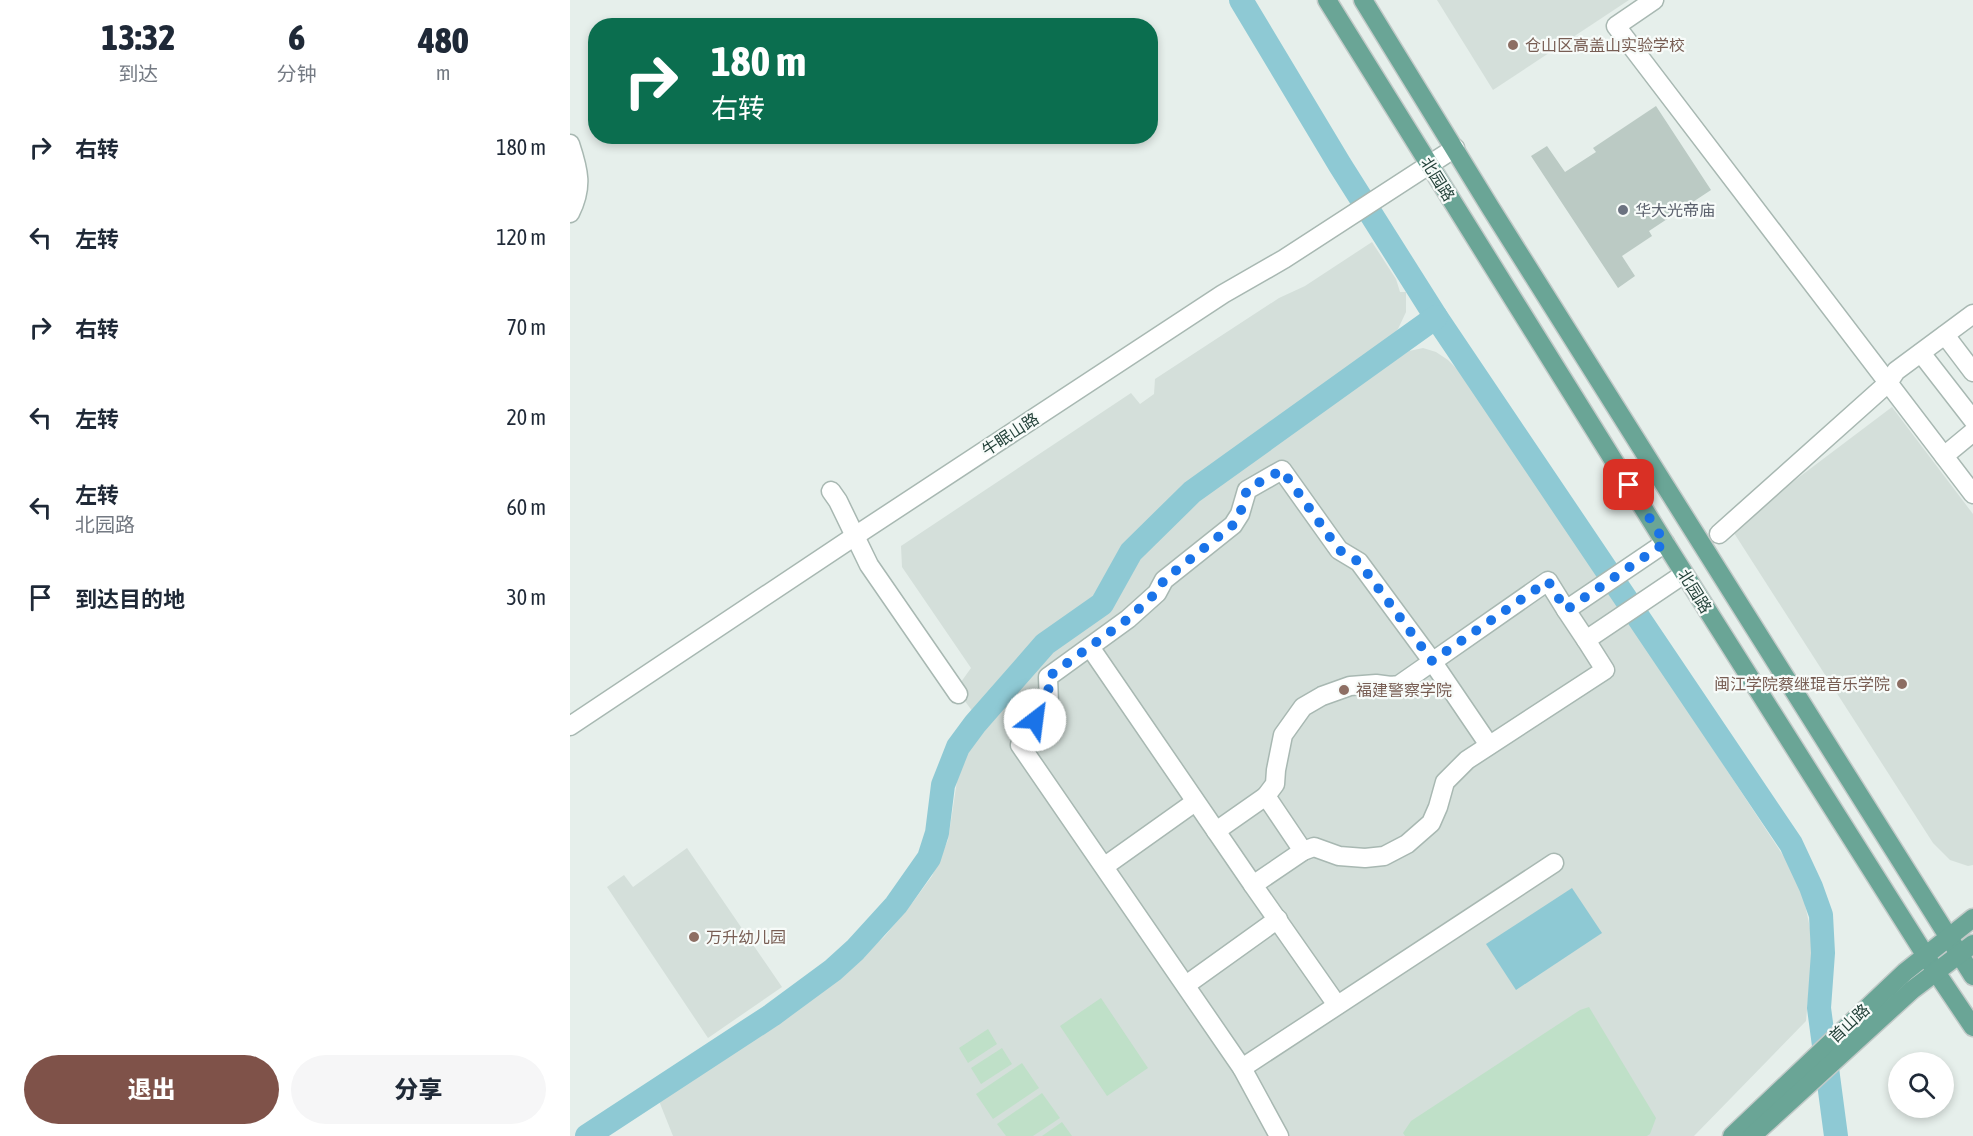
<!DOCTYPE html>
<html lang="zh">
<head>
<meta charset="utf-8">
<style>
	body { margin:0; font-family:"Asap Condensed","Noto Sans SC",sans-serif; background:#f6f6f7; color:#1f2937; height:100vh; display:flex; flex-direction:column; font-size:22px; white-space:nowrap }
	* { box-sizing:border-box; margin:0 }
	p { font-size:20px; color:#747a83 }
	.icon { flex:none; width:33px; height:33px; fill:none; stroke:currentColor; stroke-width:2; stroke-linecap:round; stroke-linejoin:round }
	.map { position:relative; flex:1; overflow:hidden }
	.side { display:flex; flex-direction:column; background:#fff; width:570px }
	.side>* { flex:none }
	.hud { position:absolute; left:18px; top:18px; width:570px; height:126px; border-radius:24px; box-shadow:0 3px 9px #0003; background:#0b6e4f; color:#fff; overflow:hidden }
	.controls { position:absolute; left:1318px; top:1052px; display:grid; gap:12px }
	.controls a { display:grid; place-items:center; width:66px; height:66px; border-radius:50%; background:#fff; box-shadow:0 3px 9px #0003; font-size:30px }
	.pin { position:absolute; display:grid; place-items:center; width:51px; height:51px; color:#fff; margin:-26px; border-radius:12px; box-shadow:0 3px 9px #0006 }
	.me { position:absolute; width:66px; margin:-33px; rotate:30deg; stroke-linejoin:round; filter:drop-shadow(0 0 4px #0008) }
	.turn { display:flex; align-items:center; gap:21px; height:126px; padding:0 24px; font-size:27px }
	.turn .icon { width:78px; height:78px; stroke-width:2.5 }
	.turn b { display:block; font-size:42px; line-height:51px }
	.eta { display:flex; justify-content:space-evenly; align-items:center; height:102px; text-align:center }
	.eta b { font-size:36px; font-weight:800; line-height:42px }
	.action { display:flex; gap:12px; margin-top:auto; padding:12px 24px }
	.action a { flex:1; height:69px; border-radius:36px; background:#7f5249; color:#fff; font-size:24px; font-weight:800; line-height:69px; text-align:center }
	.action a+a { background:#f6f6f7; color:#1f2937 }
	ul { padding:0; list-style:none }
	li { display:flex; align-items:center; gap:18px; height:90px; padding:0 24px }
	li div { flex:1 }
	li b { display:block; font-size:22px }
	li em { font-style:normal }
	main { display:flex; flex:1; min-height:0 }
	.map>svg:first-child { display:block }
</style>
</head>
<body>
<main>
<section class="side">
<div class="eta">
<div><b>13:32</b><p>到达</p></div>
<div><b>6</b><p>分钟</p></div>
<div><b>480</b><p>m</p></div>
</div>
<ul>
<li><svg class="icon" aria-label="right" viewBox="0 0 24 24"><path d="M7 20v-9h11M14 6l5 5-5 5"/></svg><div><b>右转</b></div><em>180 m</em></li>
<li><svg class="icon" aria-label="left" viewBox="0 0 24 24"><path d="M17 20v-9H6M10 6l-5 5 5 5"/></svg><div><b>左转</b></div><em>120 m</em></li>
<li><svg class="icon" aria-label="right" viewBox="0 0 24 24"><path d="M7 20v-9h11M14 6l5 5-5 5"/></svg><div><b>右转</b></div><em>70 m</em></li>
<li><svg class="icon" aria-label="left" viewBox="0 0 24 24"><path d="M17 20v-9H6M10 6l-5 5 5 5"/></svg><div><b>左转</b></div><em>20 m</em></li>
<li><svg class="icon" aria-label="left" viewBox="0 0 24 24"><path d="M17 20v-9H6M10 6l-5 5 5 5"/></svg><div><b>左转</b><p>北园路</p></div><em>60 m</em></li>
<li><svg class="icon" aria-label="arrive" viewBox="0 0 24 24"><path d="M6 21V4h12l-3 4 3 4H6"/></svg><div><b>到达目的地</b></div><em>30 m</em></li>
</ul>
<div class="action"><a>退出</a><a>分享</a></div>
</section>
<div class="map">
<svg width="1403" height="1136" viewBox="0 0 1403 1136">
	<rect width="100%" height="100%" fill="#e6efeb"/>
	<g fill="#d4dfda">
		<polygon points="867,0 1059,0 923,90"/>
		<polygon points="802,242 826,279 830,292 836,292 836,312 828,329 823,335 623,480 579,519 550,553 532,590 527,596 519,604 498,614 474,631 423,689 435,699 487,643 531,615 541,607 555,573 564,561 622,503 795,380 839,351 853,348 866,352 878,360 889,371 1070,638 1224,872 1233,895 1240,928 1242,954 1236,1021 1124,1136 103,1136 89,1101 189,1036 262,982 314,937 343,902 362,876 378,840 387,781 398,749 432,704 419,692 403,712 386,689 401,668 332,567 331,546 561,393 570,404 584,394 585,379 709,298 735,286"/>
		<polygon points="1322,407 1403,514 1403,865 1398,866 1380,860 1363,843 1164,533 1212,490"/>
		<polygon points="117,848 212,987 138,1038 37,887 54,875 63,887"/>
	</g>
	<g fill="#bfe0c8">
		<polygon points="531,998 578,1068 537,1096 490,1026"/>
		<polygon points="1019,1007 1086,1118 1080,1134 1077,1136 835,1136 833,1133 841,1121 1010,1010"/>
		<polygon points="418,1029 427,1044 398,1063 389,1048"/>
		<polygon points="432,1048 442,1064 411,1084 401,1068"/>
		<polygon points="452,1063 469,1088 423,1119 406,1094"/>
		<polygon points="472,1093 490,1118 463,1136 436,1136 427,1124"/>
		<polygon points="492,1122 502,1136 472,1136"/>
	</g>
	<polygon fill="#8ec9d4" points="1002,888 1032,933 946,990 916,944"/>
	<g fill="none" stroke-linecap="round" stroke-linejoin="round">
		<g stroke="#8ec9d4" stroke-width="24">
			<polyline points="671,0 770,165 866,317 1221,844 1241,887 1251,915 1253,953 1249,1008 1266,1136"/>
			<polyline points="17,1136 202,1015 263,970 285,950 326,905 359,858 367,833 373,785 388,747 405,724 475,644 532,604 561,552 622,492 866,317"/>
		</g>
	</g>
	<polygon fill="#bbcac4" points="1086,106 1141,190 1079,231 1082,236 1052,256 1065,276 1048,288 961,156 977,146 995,172 1026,152 1023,148"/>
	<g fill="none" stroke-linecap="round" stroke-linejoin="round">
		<g stroke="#a8b8b2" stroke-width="21">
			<g id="minor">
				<polyline points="1084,0 1046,26 1403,494"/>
				<path d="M 0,144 C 9,171 13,187 0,213"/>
				<polyline points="1375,335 1403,372"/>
				<polyline points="1351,353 1403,420"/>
				<polyline points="1374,456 1403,432"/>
				<polyline points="261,491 268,501 299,565 388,694"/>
				<polyline points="1149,534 1318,383 1326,371 1403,314"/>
				<polyline points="996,610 1016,640"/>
				<polyline points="520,647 683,885"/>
				<polyline points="0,726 285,536 653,294 714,259 885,148"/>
				<polyline points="696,796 705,784 706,770 713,735 733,707 752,696 780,686 806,684 821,686 829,685 978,581 996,610 1095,543"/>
				<polyline points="646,831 696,796 733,851"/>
				<polyline points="535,866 625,802"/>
				<polyline points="616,985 708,919"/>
				<polyline points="767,1005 683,885 733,851 744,847 769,856 795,858 814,856 837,844 861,823 868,807 875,782 897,760 1035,670 1016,640 1114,574"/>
				<polyline points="672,1068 984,863"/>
				<polyline points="709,1136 672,1068 450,745 454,730 479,704 478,677 558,619 587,593 594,580 663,525 670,514 677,490 712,470 769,550 789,562 862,661 919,745"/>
			</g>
		</g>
		<g stroke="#c2cac8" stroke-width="21">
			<g id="major">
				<polyline points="757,0 1095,543 1366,972 1403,1027"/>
				<polyline points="793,0 920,207 1403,976"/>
				<polyline points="1162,1136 1335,972 1403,918"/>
				<polyline points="1182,1136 1342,990 1403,944"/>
			</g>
		</g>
		<use href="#minor" stroke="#fff" stroke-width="18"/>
		<use href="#major" stroke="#6aa596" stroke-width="18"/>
	</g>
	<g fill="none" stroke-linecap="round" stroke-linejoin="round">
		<polyline stroke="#1a73e8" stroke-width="10" stroke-dasharray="0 18" points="465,720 479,704 478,677 558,619 587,592 594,580 663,525 670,514 677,489 712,470 769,550 789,562 862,661 978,581 996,610 1095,543 1059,485"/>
	</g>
	<g fill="#8d6e63" stroke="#f7fbf9" stroke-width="2">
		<circle cx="943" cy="45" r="6"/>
		<circle cx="1332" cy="684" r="6"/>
		<circle cx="774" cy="690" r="6"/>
		<circle cx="124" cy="937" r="6"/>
	</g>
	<circle fill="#6b7280" stroke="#f7fbf9" stroke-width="2" cx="1053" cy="210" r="6"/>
	<g text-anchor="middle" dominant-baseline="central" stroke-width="4.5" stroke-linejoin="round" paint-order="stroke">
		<g font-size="16" fill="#785e54" stroke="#f7fbf9" text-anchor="start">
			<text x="955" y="45">仓山区高盖山实验学校</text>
			<text x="1320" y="684" text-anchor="end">闽江学院蔡继琨音乐学院</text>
			<text x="786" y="690">福建警察学院</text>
			<text x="136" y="937">万升幼儿园</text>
		</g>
		<g font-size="16" fill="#24423a" stroke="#f7fbf9">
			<text transform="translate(868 179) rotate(58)">北园路</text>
			<text transform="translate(440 434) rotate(-33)">牛眠山路</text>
			<text transform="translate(1125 591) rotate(58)">北园路</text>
			<text transform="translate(1279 1023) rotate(-43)">首山路</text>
		</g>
		<g font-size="16" fill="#5b616d" stroke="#f7fbf9" text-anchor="start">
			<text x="1065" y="210">华大光帝庙</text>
		</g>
	</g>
</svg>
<div class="controls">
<a><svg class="icon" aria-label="search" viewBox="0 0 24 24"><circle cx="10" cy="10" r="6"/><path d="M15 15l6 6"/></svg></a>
</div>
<div class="pin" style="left:1059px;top:485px;background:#d93025"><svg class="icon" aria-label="arrive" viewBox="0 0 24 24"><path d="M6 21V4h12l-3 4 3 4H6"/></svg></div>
<svg class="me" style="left:465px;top:720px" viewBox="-20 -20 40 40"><circle r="19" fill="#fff"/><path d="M0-13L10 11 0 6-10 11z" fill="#1a73e8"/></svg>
<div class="hud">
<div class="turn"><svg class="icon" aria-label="right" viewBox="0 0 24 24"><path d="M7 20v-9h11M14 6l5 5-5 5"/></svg><div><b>180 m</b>右转</div></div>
</div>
</div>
</main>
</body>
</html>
